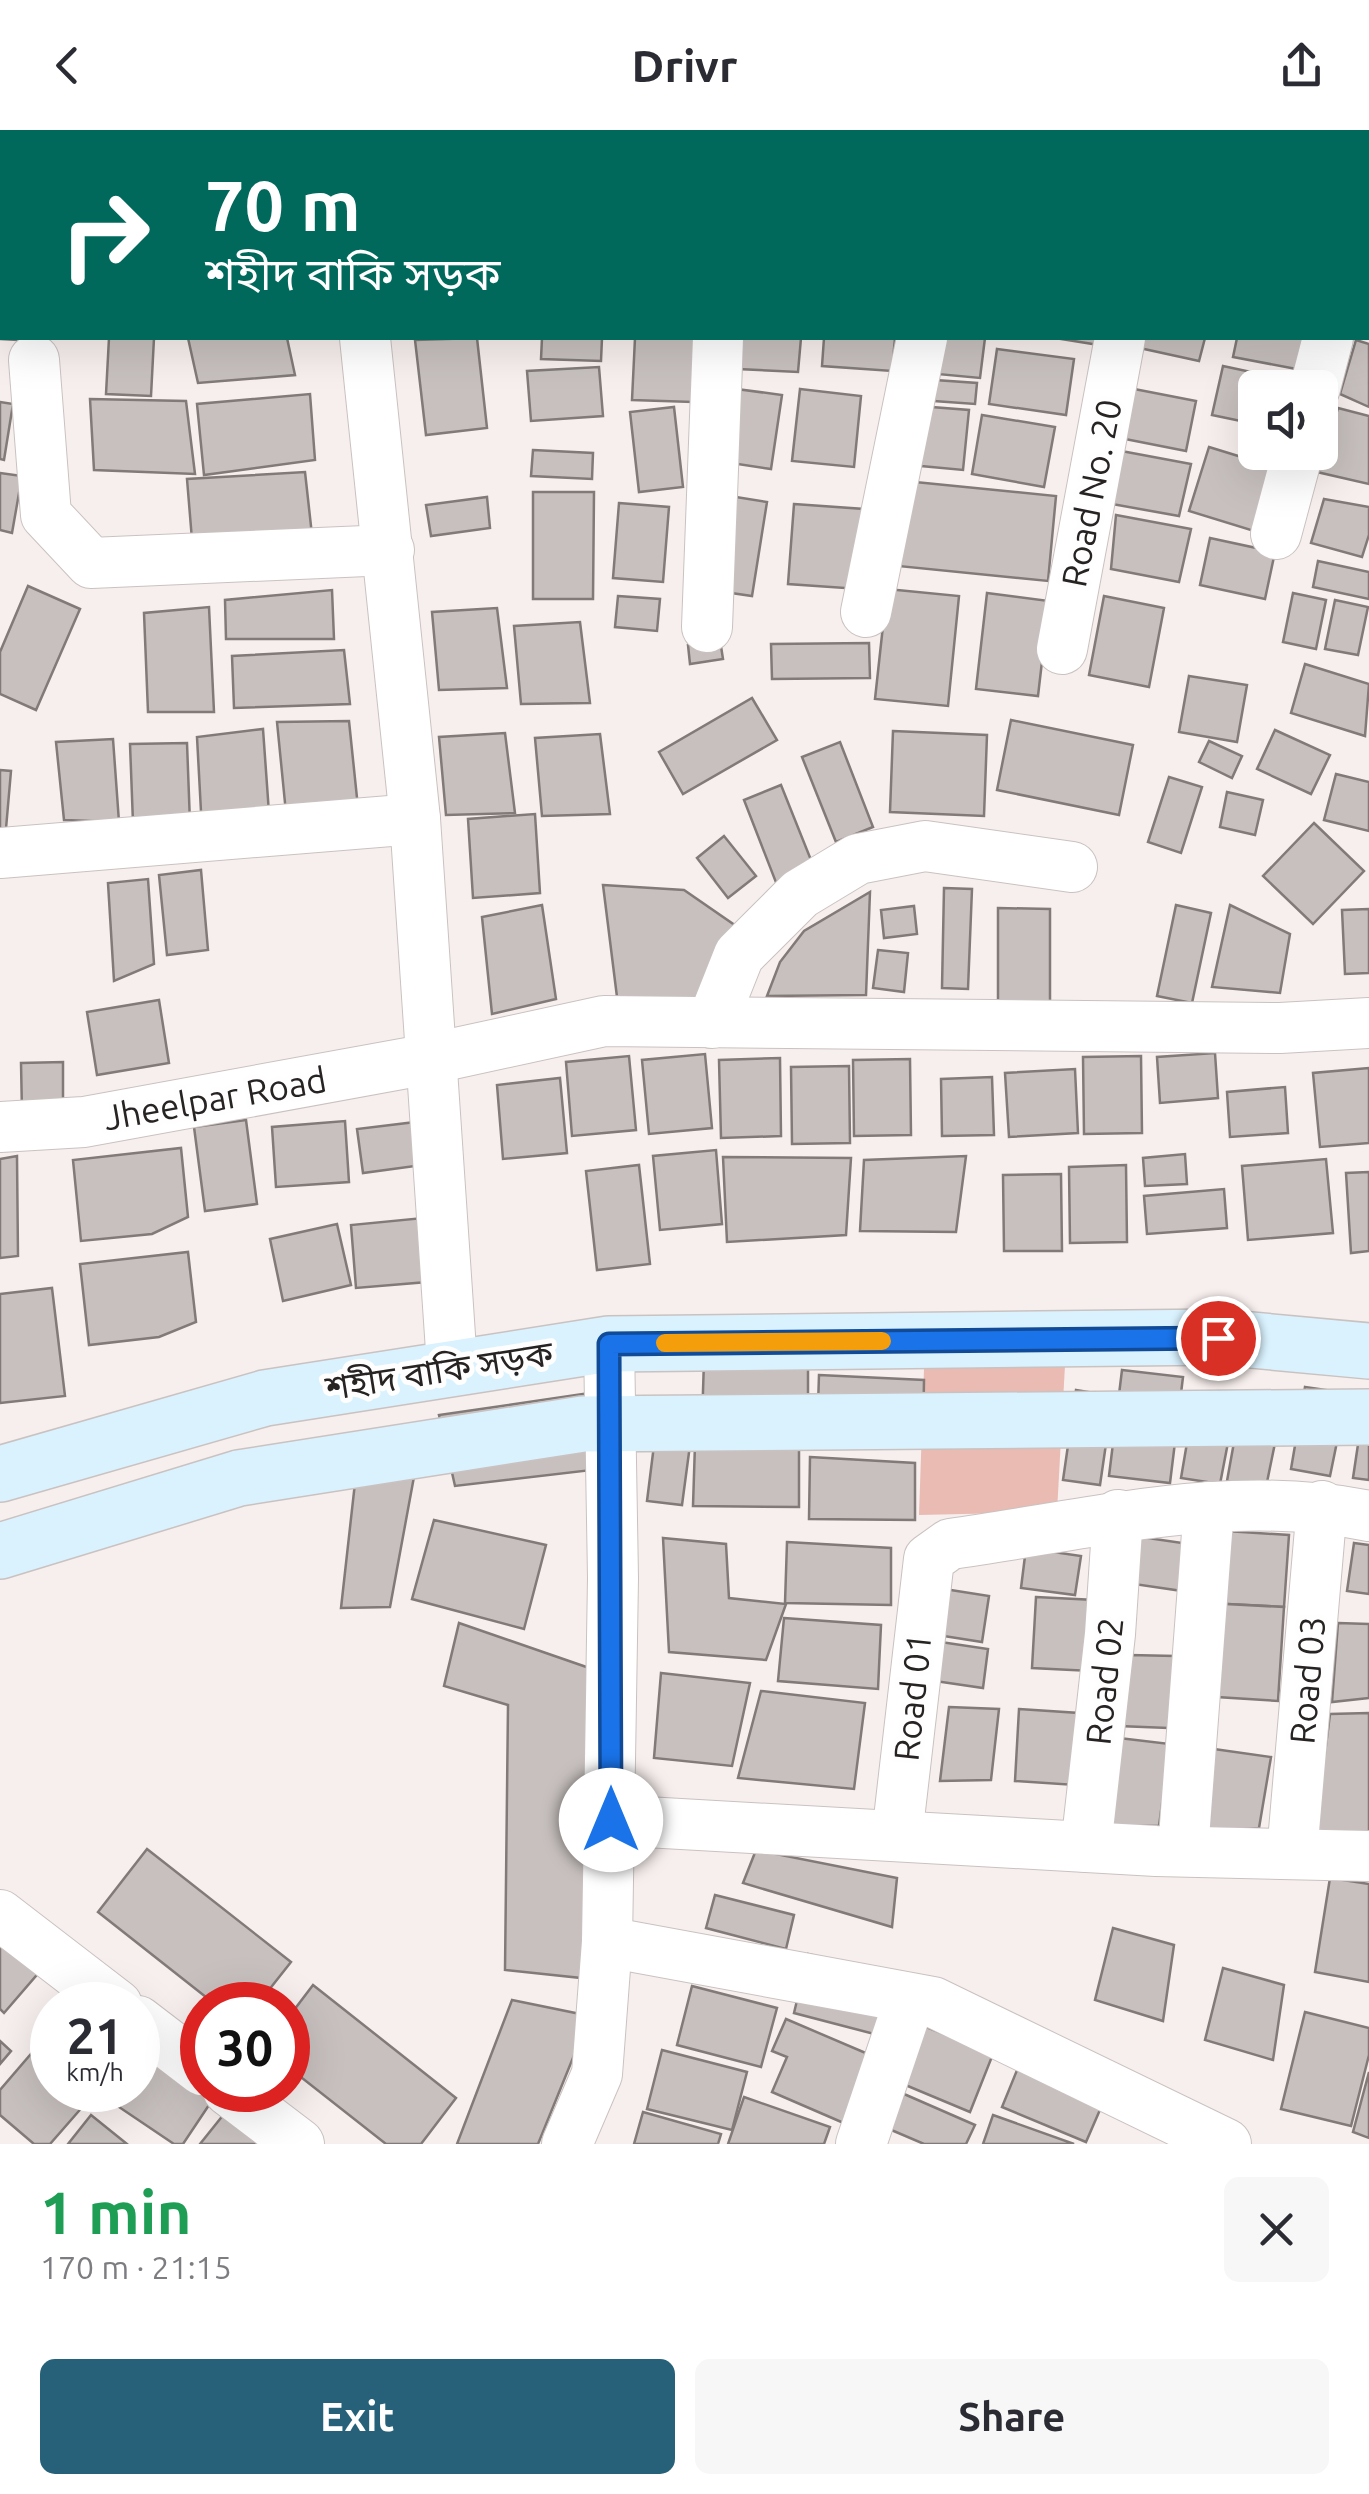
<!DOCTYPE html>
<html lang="en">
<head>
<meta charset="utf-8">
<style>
	body { margin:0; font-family:Ubuntu,"Noto Sans Bengali",sans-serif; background:#f7f7f7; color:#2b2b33; height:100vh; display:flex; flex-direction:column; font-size:38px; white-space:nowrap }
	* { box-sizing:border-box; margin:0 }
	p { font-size:32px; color:#7c7c81 }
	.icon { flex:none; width:55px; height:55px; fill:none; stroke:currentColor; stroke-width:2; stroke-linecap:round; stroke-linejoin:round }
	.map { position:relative; height:2014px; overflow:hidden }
	.drawer { display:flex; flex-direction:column; background:#fff; flex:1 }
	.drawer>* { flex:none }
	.guide { position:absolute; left:0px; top:0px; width:1370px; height:210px; box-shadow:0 10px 40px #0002; background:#00695c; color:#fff; overflow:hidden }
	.buttons { position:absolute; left:1238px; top:240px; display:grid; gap:20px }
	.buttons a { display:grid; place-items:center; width:100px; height:100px; border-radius:15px; background:#fff; box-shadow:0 10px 40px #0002; font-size:50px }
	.speed { position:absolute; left:30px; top:1852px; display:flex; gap:20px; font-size:50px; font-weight:700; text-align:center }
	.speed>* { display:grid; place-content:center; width:130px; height:130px; border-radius:50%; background:#fff; box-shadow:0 10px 40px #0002; line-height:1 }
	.speed small { font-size:25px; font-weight:400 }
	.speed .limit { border:15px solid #d22; background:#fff; color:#111 }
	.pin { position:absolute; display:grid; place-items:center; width:85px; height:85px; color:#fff; margin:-42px; border:5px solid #fff; border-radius:50%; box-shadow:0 2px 10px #0007 }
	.me { position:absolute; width:110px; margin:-55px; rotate:0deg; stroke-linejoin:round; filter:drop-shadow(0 0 8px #0008) }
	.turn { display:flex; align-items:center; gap:35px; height:210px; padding:0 40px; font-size:45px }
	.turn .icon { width:130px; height:130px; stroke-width:2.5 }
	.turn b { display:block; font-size:70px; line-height:85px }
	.round { display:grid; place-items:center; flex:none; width:105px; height:105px; border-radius:15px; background:#f7f7f7 }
	.head { display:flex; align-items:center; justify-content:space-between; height:170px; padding:0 40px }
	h1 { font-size:60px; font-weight:700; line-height:75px; color:#1e9e55 }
	.action { display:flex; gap:20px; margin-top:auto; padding:20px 40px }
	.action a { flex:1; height:115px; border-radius:15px; background:#266179; color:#fff; font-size:40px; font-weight:700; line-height:115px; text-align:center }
	.action a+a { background:#f7f7f7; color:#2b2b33 }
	header { display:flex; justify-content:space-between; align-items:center; height:130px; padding:0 40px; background:#fff; font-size:45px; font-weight:700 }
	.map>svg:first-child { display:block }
</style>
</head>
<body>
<header><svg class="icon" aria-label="back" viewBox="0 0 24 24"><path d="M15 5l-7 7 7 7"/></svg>Drivr<svg class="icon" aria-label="share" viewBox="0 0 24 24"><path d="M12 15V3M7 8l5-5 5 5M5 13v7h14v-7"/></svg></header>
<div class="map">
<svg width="1369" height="2014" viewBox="0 0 1369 2014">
	<rect width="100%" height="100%" fill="#f7efed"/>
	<polygon fill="#e9bbb2" points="1065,1235 1057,1382 919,1385 924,1239"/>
	<g fill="#c7c0be" stroke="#817a78" stroke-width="2.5">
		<polygon points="188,0 273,0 188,2"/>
		<polygon points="357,0 474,0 356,2"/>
		<polygon points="550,0 610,0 610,2 551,2"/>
		<polygon points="627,0 709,0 627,2"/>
		<polygon points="773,0 836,0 773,2"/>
		<polygon points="854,0 917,0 854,2"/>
		<polygon points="1060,0 1111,0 1125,2 1060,2"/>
		<rect x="0" y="66" width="2" height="64"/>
		<polygon points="0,145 2,208 18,210 0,209"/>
		<polygon points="109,208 154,208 151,266 106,264"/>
		<polygon points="188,208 287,208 295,245 198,253"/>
		<polygon points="477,208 487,298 426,305 415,210"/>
		<polygon points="542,208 602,208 601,231 541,229"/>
		<polygon points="635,208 696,208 693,272 632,270"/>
		<polygon points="739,208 801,208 798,242 738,239"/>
		<polygon points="824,208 895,208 892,241 822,236"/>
		<polygon points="942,208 985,208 980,248 937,244"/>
		<polygon points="1055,208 1100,208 1099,215"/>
		<polygon points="1137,208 1205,208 1199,231 1135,217"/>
		<polygon points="1237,208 1314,208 1307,241 1233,227"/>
		<polygon points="1356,210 1369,214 1369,277 1340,264"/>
		<polygon points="997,219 1074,229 1066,285 989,274"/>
		<polygon points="1223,236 1293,251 1291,258 1255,258 1255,294 1212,285"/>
		<polygon points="599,237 603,286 531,291 527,241"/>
		<polygon points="921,249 977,253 975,274 920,270"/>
		<polygon points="1124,257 1196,271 1186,321 1115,307"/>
		<polygon points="729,258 782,265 771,339 718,331"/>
		<polygon points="800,259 861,266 854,337 792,331"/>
		<polygon points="310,264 315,330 204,345 197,274"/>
		<polygon points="90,269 186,271 195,344 94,340"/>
		<polygon points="0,272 13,274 4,330 0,329"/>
		<polygon points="906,275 969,280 963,340 900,334"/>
		<polygon points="674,277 683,357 639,362 630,282"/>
		<polygon points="1338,278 1369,286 1369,354 1317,342"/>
		<polygon points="982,285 1055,297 1044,357 972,344"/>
		<polygon points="1209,317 1287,341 1267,405 1189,381"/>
		<polygon points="533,320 593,323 592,349 531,346"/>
		<polygon points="1116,320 1191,334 1179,386 1112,374"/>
		<polygon points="305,342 313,414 193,422 187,349"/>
		<polygon points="0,343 22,346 12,403 0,400"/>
		<polygon points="895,350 1056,366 1048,451 888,435"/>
		<polygon points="533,362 594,362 593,469 533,469"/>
		<polygon points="705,362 767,372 752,466 690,457"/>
		<polygon points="487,367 490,398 431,406 426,375"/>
		<polygon points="1324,369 1369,377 1369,405 1362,427 1311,413"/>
		<polygon points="619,373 669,377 663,452 613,448"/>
		<polygon points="794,374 864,379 859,459 788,454"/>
		<polygon points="1116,385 1191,399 1179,452 1111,439"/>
		<polygon points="1210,408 1275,422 1265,469 1200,455"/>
		<polygon points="1318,431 1369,442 1369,469 1313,457"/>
		<polygon points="28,456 80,479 36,580 0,564 0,522"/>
		<polygon points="887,459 959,466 948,576 875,569"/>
		<polygon points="332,460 334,509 226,509 225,470"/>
		<polygon points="987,463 1049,471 1038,566 976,559"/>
		<polygon points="1293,463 1326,470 1316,519 1283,512"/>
		<polygon points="618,466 660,469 657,501 615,497"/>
		<polygon points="1104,466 1164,478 1149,557 1089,545"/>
		<polygon points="1335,470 1368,477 1358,525 1325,519"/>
		<polygon points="209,477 214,582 148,582 144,483"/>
		<polygon points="497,478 507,558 439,560 432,482"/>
		<polygon points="580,492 590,573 521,574 514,496"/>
		<polygon points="720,510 723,529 690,534 688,515"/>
		<polygon points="869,513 870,548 772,549 771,514"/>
		<polygon points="344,520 350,574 234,578 232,526"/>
		<polygon points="1305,534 1369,554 1365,606 1291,583"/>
		<polygon points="1189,546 1247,555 1237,612 1179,602"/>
		<polygon points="752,568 777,610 683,664 659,622"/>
		<polygon points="1011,590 1133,615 1119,685 997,660"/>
		<polygon points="349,591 359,687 287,693 277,592"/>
		<polygon points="263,599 270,697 202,700 197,607"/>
		<polygon points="1275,600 1330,625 1311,664 1257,639"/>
		<polygon points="893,601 987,605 984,686 890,682"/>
		<polygon points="505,603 515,683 446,685 439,607"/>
		<polygon points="600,604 610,684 542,686 535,608"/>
		<polygon points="113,609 119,692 64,690 56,612"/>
		<polygon points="1209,611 1242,626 1232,648 1199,632"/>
		<polygon points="840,612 873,697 836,712 802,627"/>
		<polygon points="187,613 190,693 133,693 130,614"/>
		<polygon points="0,640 11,641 5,710 0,709"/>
		<polygon points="1336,644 1369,652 1369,701 1324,690"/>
		<polygon points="1169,647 1202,657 1181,723 1148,712"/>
		<polygon points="781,655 815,740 777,755 744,670"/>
		<polygon points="1227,662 1263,670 1255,705 1220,697"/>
		<polygon points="535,684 540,763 473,768 468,689"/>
		<polygon points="1314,693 1364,741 1313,794 1263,746"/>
		<polygon points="724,706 756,746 728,768 697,728"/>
		<polygon points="201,740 208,820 167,825 159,745"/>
		<polygon points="148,749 154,834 114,851 108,753"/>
		<polygon points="603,755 684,760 736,796 692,875 618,875"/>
		<polygon points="944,758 972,759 968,859 942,858"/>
		<polygon points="870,762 866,865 767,866 780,832 804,801"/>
		<polygon points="542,775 556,869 492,884 482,787"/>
		<polygon points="1176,775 1211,783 1192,873 1157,866"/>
		<polygon points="1230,775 1290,804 1280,863 1212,857"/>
		<polygon points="914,776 917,804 884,808 881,780"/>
		<polygon points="998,778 1050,779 1050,874 998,874"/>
		<polygon points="1369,779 1369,843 1345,844 1342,780"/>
		<polygon points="878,820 908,823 904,862 873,858"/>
		<polygon points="159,870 169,933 97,945 87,882"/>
		<polygon points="1215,923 1218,968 1160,973 1157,927"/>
		<polygon points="705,924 712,998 649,1004 642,930"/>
		<polygon points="629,926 636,1000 572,1006 566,932"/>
		<polygon points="1141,926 1142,1003 1084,1004 1083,927"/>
		<polygon points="780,928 781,1006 721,1008 719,930"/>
		<polygon points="910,929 911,1005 854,1006 853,930"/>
		<polygon points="63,932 63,981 22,982 21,933"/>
		<polygon points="849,936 850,1013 792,1014 791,937"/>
		<polygon points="1369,938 1369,1013 1320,1017 1313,943"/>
		<polygon points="1075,939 1078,1003 1009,1007 1005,943"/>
		<polygon points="992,947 994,1005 942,1006 941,949"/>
		<polygon points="560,948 567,1023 503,1029 497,955"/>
		<polygon points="1285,957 1288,1003 1230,1007 1227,962"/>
		<polygon points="246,990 257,1074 205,1081 194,997"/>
		<polygon points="345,991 349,1052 276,1057 272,997"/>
		<polygon points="424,991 430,1034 363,1043 357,999"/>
		<polygon points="181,1018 188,1087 152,1104 81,1111 73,1030"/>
		<polygon points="716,1020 722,1094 660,1100 653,1026"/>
		<polygon points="1185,1024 1187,1054 1145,1056 1143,1028"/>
		<polygon points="17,1026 18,1126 0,1128 0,1029"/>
		<polygon points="966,1026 956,1102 860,1101 864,1030"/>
		<polygon points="723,1027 851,1028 846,1105 727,1112"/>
		<polygon points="1326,1029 1333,1103 1248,1110 1242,1036"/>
		<polygon points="639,1035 650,1134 597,1140 586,1041"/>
		<polygon points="1126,1035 1127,1112 1070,1113 1069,1037"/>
		<polygon points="1369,1042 1369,1121 1351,1123 1346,1043"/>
		<polygon points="1061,1044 1062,1121 1004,1121 1003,1045"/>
		<polygon points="1224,1059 1227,1098 1147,1104 1144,1066"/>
		<polygon points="433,1087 439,1151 356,1158 351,1095"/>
		<polygon points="337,1094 351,1155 283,1171 270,1109"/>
		<polygon points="188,1122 196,1192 159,1207 89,1215 80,1134"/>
		<polygon points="52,1158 65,1266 0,1273 0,1164"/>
		<polygon points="704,1230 808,1236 808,1293 702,1292"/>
		<polygon points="1122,1240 1183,1247 1170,1353 1109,1346"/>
		<polygon points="819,1245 924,1250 923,1308 817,1306"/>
		<polygon points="1305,1257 1347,1263 1330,1346 1291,1339"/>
		<polygon points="1076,1260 1113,1266 1100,1355 1063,1350"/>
		<polygon points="590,1263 592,1340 455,1356 439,1285"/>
		<polygon points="1195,1266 1236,1271 1220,1354 1181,1348"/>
		<polygon points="1242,1268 1283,1274 1266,1357 1227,1351"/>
		<polygon points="1360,1301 1369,1302 1369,1350 1353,1348"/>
		<polygon points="695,1314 799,1319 799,1377 693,1376"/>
		<polygon points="654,1315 690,1315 682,1375 647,1371"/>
		<polygon points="359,1317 418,1325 390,1477 341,1478"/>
		<polygon points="810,1327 915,1333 915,1390 809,1389"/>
		<polygon points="434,1390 546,1415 524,1499 412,1469"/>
		<polygon points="1211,1400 1289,1405 1284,1477 1207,1473"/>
		<polygon points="1141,1407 1196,1415 1189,1462 1134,1454"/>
		<polygon points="663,1408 726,1414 729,1468 786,1474 766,1530 669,1522"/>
		<polygon points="787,1412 891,1418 891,1475 785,1473"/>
		<polygon points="1354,1413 1369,1415 1369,1464 1347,1461"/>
		<polygon points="1026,1418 1081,1426 1075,1465 1021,1458"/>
		<polygon points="938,1458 989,1466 982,1512 931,1504"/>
		<polygon points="1036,1467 1095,1470 1091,1541 1032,1538"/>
		<polygon points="1207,1473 1284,1477 1278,1571 1201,1566"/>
		<polygon points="784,1488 881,1495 878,1559 778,1551"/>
		<polygon points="459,1493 595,1540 591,1849 505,1840 508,1575 444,1556"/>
		<polygon points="1338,1493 1369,1494 1369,1568 1332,1572"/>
		<polygon points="934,1511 988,1519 983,1558 928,1550"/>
		<polygon points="1129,1525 1175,1526 1168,1598 1119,1596"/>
		<polygon points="661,1543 750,1553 732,1636 654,1628"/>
		<polygon points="761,1561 865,1573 854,1659 738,1648"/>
		<polygon points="949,1577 999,1579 991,1650 940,1651"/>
		<polygon points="1019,1579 1079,1583 1075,1655 1015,1651"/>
		<polygon points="1369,1583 1369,1704 1315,1703 1330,1584"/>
		<polygon points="1119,1608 1170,1614 1159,1696 1111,1695"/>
		<polygon points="1214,1619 1271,1627 1259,1698 1209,1701"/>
		<polygon points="147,1719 291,1832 257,1875 216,1875 98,1782"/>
		<polygon points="756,1720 897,1748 892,1797 743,1753"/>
		<polygon points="1330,1748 1369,1754 1369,1852 1315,1842"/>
		<polygon points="715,1765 794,1785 786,1819 706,1798"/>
		<polygon points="1113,1798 1174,1815 1163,1891 1095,1870"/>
		<polygon points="0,1804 41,1840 4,1883 0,1879"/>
		<polygon points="808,1824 893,1845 878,1905 794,1883"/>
		<polygon points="1223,1838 1284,1855 1273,1930 1205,1910"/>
		<polygon points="313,1855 456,1968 421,2014 386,2014 288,1937 288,1888"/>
		<polygon points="692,1856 777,1878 761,1937 677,1915"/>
		<polygon points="512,1870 590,1886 538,2014 457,2014"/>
		<polygon points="1305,1882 1369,1898 1369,1925 1351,1996 1281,1979"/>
		<polygon points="786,1889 875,1927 846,1994 772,1962 787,1927 772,1921"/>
		<polygon points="914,1892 993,1924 970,1982 891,1949"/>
		<polygon points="0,1911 11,1921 0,1934"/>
		<polygon points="159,1917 219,1960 183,2014 174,2014 119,1977 130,1960 138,1960 138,1949"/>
		<polygon points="36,1918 52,1932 52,1960 85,1960 92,1966 50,2014 34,2014 0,1985 0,1960"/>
		<polygon points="662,1920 747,1942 732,2000 647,1979"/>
		<polygon points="1024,1923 1109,1959 1086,2012 1002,1977"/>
		<polygon points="1369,1942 1369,2008 1353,2002"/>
		<polygon points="904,1964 975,1995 966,2014 924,2014 889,1999"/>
		<polygon points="744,1967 830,1997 824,2014 728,2014"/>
		<polygon points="236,1969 289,2014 200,2014"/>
		<polygon points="643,1982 721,2004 718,2014 634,2014"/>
		<polygon points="91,1985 127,2014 68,2014"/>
		<polygon points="993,1985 1074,2014 983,2014"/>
	</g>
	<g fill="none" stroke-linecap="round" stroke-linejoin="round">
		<g stroke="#cac2c1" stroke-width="52">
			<g id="street">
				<polyline points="340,0 340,2"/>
				<polyline points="520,0 521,2"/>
				<polyline points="62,2 62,0"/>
				<polyline points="728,2 729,0"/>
				<polyline points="947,2 948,0"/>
				<polyline points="1157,2 1157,0"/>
				<polyline points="1368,30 1369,22"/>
				<polyline points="1368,152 1369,153"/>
				<polyline points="365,208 415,689 452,1235"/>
				<polyline points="34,230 46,385 91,433 389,420"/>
				<polyline points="1315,258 1328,208"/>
				<polyline points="1276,404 1298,322"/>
				<polyline points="866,482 922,208"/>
				<polyline points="707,497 718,208"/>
				<polyline points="1062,519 1120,208"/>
				<polyline points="0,723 415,689"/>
				<polyline points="712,893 739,825 800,764 858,729 925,716 1072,737"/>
				<polyline points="0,997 84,992 429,929 604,891 1280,898 1369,893"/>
				<polyline points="611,1690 1156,1721 1369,1726"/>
				<path d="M 897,1706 L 929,1429 L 950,1414 C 1089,1395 1229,1357 1369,1386"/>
				<polyline points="1086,1717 1110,1504 1118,1385"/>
				<polyline points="1183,1721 1209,1377"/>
				<polyline points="1292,1724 1322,1376"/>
				<polyline points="0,1785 117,1875"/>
				<polyline points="607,1812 933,1872 1226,2014"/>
				<polyline points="138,1891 202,1940"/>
				<polyline points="228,1960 299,2014"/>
				<polyline points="567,2014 597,1944 607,1812 613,1448 609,1214"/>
				<polyline points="861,2014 910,1869"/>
			</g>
		</g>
		<g stroke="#cac2c1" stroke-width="58">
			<g id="secondary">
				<polyline points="0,1344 265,1268 609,1214 1219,1207 1369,1221"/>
				<polyline points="0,1421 239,1348 583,1294 1369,1287"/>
			</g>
		</g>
		<use href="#street" stroke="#fff" stroke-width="50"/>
		<use href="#secondary" stroke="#d9f2fe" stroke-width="55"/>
	</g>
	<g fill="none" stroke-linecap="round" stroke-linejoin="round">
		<g stroke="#114b97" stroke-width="25">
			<polyline id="route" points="611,1690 609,1214 1218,1208"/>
		</g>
		<use href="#route" stroke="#1a73e8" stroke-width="18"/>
		<polyline stroke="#f59e0b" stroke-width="18" points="665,1213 882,1211"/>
	</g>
	<g text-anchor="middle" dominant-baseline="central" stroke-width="10" stroke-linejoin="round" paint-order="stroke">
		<g font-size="35" fill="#262322" stroke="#fefefe">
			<text transform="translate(1091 363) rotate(-79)">Road No. 20</text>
			<text transform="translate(215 968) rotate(-10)">Jheelpar Road</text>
			<text transform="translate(439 1240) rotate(-9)">শহীদ বাকি সড়ক</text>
			<text transform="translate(1307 1550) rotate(-85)">Road 03</text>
			<text transform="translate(1104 1551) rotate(-84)">Road 02</text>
			<text transform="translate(912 1567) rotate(-84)">Road 01</text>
		</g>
	</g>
</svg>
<div class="buttons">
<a><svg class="icon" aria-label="sound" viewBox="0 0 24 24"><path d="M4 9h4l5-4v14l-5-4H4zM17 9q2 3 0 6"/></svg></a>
</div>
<div class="speed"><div>21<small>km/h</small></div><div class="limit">30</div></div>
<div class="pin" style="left:1218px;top:1208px;background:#d93025"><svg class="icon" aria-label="arrive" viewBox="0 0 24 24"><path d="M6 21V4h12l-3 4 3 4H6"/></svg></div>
<svg class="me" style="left:611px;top:1690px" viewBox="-20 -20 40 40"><circle r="19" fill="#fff"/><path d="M0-13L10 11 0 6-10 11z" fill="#1a73e8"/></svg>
<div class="guide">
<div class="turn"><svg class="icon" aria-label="right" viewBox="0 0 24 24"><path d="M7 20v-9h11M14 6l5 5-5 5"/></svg><div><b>70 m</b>শহীদ বাকি সড়ক</div></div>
</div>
</div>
<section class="drawer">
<div class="head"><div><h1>1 min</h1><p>170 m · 21:15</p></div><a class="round"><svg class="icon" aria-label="close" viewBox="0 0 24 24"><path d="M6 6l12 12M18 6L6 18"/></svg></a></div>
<div class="action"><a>Exit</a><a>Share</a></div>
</section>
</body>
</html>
